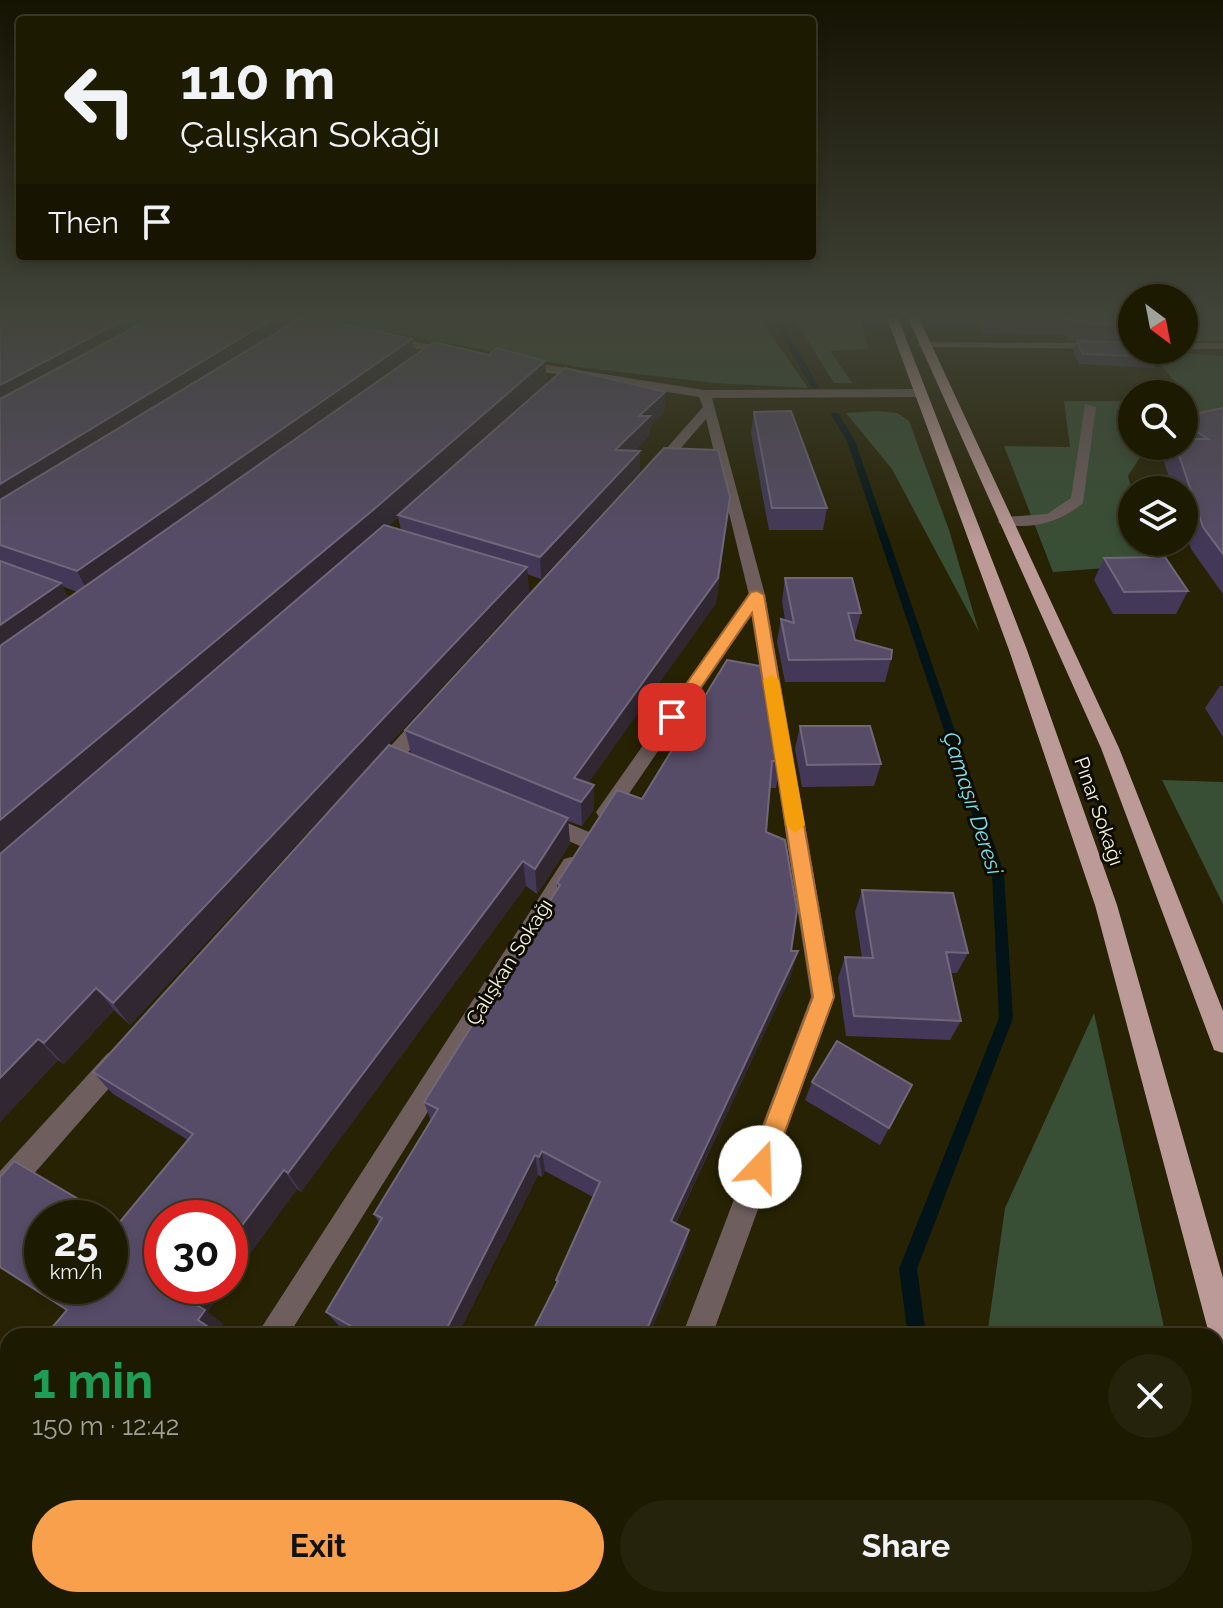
<!DOCTYPE html>
<html lang="en">
<head>
<meta charset="utf-8">
<style>
	body { margin:0; font-family:Raleway,sans-serif; background:#25230c; color:#f1f3f6; height:100vh; display:flex; flex-direction:column; font-size:30px; white-space:nowrap }
	* { box-sizing:border-box; margin:0 }
	p { font-size:26px; color:#a0a199 }
	.icon { flex:none; width:44px; height:44px; fill:none; stroke:currentColor; stroke-width:2; stroke-linecap:round; stroke-linejoin:round }
	.map { position:relative; flex:1; overflow:hidden }
	.panel { position:absolute; left:0px; top:1328px; width:1224px; height:280px; display:flex; flex-direction:column; background:#1d1a02; border-radius:24px 24px 0 0; box-shadow:0 4px 12px #0003,0 0 0 2px #3b3824 }
	.panel>* { flex:none }
	.hud { position:absolute; left:16px; top:16px; width:800px; height:244px; border-radius:8px; box-shadow:0 4px 12px #0003,0 0 0 2px #3b3824; background:#1d1a02; color:#f1f3f6; overflow:hidden }
	.needle { width:52px; rotate:148deg }
	.controls { position:absolute; left:1118px; top:284px; display:grid; gap:16px }
	.controls a { display:grid; place-items:center; width:80px; height:80px; border-radius:50%; background:#1d1a02; box-shadow:0 4px 12px #0003,0 0 0 2px #3b3824; font-size:40px }
	.speed { position:absolute; left:24px; top:1200px; display:flex; gap:16px; font-size:40px; font-weight:700; text-align:center }
	.speed>* { display:grid; place-content:center; width:104px; height:104px; border-radius:50%; background:#1d1a02; box-shadow:0 4px 12px #0003,0 0 0 2px #3b3824; line-height:1 }
	.speed small { font-size:20px; font-weight:400 }
	.speed .limit { border:12px solid #d22; background:#fff; color:#111 }
	.pin { position:absolute; display:grid; place-items:center; width:68px; height:68px; color:#fff; margin:-34px; border-radius:16px; box-shadow:0 4px 12px #0006 }
	.me { position:absolute; width:88px; margin:-44px; rotate:21deg; stroke-linejoin:round; filter:drop-shadow(0 0 6px #0008) }
	.turn { display:flex; align-items:center; gap:28px; height:168px; padding:0 32px; font-size:36px }
	.turn .icon { width:104px; height:104px; stroke-width:2.5 }
	.turn b { display:block; font-size:56px; line-height:68px }
	.then { display:flex; align-items:center; height:76px; padding:0 32px; background:#0003; gap:16px; font-size:30px }
	.round { display:grid; place-items:center; flex:none; width:84px; height:84px; border-radius:42px; background:#25230c }
	.overview { display:flex; align-items:center; justify-content:space-between; height:136px; padding:0 32px }
	h1 { font-size:48px; font-weight:700; line-height:60px; color:#1e9e55 }
	.button { display:flex; gap:16px; margin-top:auto; padding:16px 32px }
	.button a { flex:1; height:92px; border-radius:48px; background:#f8a04b; color:#111; font-size:32px; font-weight:700; line-height:92px; text-align:center }
	.button a+a { background:#25230c; color:#f1f3f6 }
	.map>svg:first-child { display:block }
</style>
</head>
<body>
<div class="map">
<svg width="1223" height="1608" viewBox="0 0 1223 1608">
	<rect width="100%" height="100%" fill="#272203"/>
	<g fill="#394f35">
		<polygon points="312,318 759,318 808,388 715,383 577,367"/>
		<polygon points="794,318 860,318 869,349 830,351 852,383 834,383"/>
		<polygon points="1184,318 1202,318 1223,325 1223,341 1184,341"/>
		<polygon points="1150,351 1223,356 1223,415 1184,426 1184,402 1190,401"/>
		<polygon points="1064,401 1132,401 1132,446 1147,446 1128,476 1132,490 1132,542 1150,542 1158,564 1053,572 1004,446 1070,447"/>
		<polygon points="878,411 897,413 909,421 949,530 979,632 892,469 846,413"/>
		<polygon points="1162,780 1223,782 1223,904"/>
		<polygon points="1094,1013 1166,1336 987,1336 1005,1208"/>
		<polygon points="1216,1585 1221,1608 1011,1608 1010,1600 1216,1600"/>
	</g>
	<g fill="none" stroke-linecap="round" stroke-linejoin="round">
		<g fill="#021417" fill-rule="evenodd">
			<polygon points="772,318 779,318 819,387 818,389 811,387"/>
			<polygon points="832,413 838,413 855,441 1004,873 1013,1018 917,1269 926,1336 908,1336 899,1269 999,1018 992,873 847,441 831,415"/>
			<polygon points="943,1600 963,1600 964,1608 944,1608"/>
		</g>
		<g fill="#6e5e5d" fill-rule="evenodd">
			<polygon points="274,318 297,318 328,327 322,330"/>
			<polygon points="1215,318 1223,318 1223,322"/>
			<polygon points="388,337 451,348 457,352 451,356 384,342 382,340"/>
			<polygon points="923,342 1132,343 1132,349 919,347 917,345"/>
			<rect x="1184" y="343" width="39" height="6"/>
			<polygon points="522,361 704,390 919,389 925,393 919,397 712,398 765,595 835,997 712,1336 682,1336 811,997 752,614 613,817 599,817 596,812 749,595 706,419 662,470 650,467 703,407 699,397 518,368 518,362"/>
			<path d="M 1085,404 L 1096,407 L 1083,503 C 1059,523 1031,530 1000,524 L 998,521 L 1005,517 L 1047,514 L 1071,498 Z"/>
			<polygon points="425,715 432,716 434,721 432,726 389,773 375,773 372,768 375,763 418,716"/>
			<polygon points="546,814 594,834 597,840 594,846 580,846 539,828 536,822 539,816"/>
			<polygon points="571,857 578,859 582,865 578,871 288,1336 256,1336 564,859"/>
			<polygon points="116,1050 125,1054 128,1062 125,1070 10,1201 0,1205 0,1171 107,1054"/>
			<polygon points="581,1600 615,1600 612,1608 578,1608"/>
		</g>
		<g fill="#bc9a98" fill-rule="evenodd">
			<polygon points="887,318 898,318 1027,650 1117,905 1223,1278 1223,1345 1216,1342 1216,1336 1211,1336 1208,1330 1095,905 1009,650"/>
			<polygon points="908,318 919,318 1119,748 1223,1011 1223,1053 1214,1050 1211,1042 1101,748"/>
		</g>
	</g>
	<g fill="#443859" fill-rule="evenodd">
		<path d="M 0,318 L 287,318 L 289,326 L 412,339 L 414,356 L 489,355 L 545,361 L 547,383 L 665,392 L 664,412 L 650,426 L 649,436 L 635,450 L 640,471 L 541,579 L 527,574 L 529,592 L 130,1025 L 114,1010 L 64,1064 L 58,1060 L 0,1122 ZM 398,517 L 401,530 L 388,526 ZM 62,586 L 77,592 L 68,598 Z"/>
		<polygon points="976,318 1132,318 1132,340 1068,340 1065,335 983,333"/>
		<polygon points="1077,341 1159,357 1154,368 1079,364 1073,351"/>
		<polygon points="1223,408 1223,594 1191,549 1184,527 1184,490 1173,490 1164,461 1171,446 1184,446 1184,416"/>
		<polygon points="754,412 827,508 823,530 769,530 751,433"/>
		<polygon points="730,497 716,603 588,783 594,809 582,826 568,821 570,844 537,894 526,886 301,1192 297,1189 230,1281 230,1218 162,1286 226,1286 207,1312 223,1324 67,1310 119,1223 188,1140 113,1094 93,1072 411,754 405,730"/>
		<polygon points="1104,558 1188,591 1176,614 1113,614 1094,580"/>
		<polygon points="785,578 861,613 855,635 854,635 855,640 891,659 885,682 785,682 777,642 781,619 785,620 782,601"/>
		<polygon points="727,660 781,761 776,788 770,788 766,832 791,951 791,976 676,1223 686,1247 557,1285 556,1280 593,1197 545,1171 542,1177 538,1175 457,1336 356,1336 340,1327 326,1312 379,1223 374,1214 431,1121 424,1102 557,889 557,883 642,799"/>
		<polygon points="1220,686 1223,686 1223,737 1205,708"/>
		<polygon points="800,726 881,764 874,786 802,787 795,749"/>
		<polygon points="862,890 968,953 957,973 951,973 961,1021 950,1040 846,1036 838,978 845,957 862,958 855,912"/>
		<polygon points="812,1082 912,1085 880,1145 805,1100"/>
	</g>
	<g fill="#302731">
		<polygon points="128,318 176,318 0,414 0,385"/>
		<polygon points="274,318 287,318 290,333 0,516 0,484"/>
		<polygon points="412,339 415,361 90,596 77,571"/>
		<polygon points="545,361 547,383 378,535 0,860 0,820"/>
		<polygon points="665,392 664,412 650,426 649,436 615,471 615,450 639,416"/>
		<polygon points="640,451 640,471 541,579 540,557"/>
		<polygon points="730,497 716,603 576,800 574,778"/>
		<polygon points="527,567 529,592 130,1025 113,1003"/>
		<polygon points="61,583 74,608 0,660 0,625"/>
		<polygon points="594,785 594,809 582,826 581,802"/>
		<polygon points="568,818 570,844 537,894 535,869"/>
		<polygon points="523,861 526,886 301,1192 288,1173"/>
		<polygon points="798,951 791,976 668,1239 671,1221"/>
		<polygon points="96,988 114,1010 64,1064 44,1043"/>
		<polygon points="38,1039 58,1060 0,1122 0,1078"/>
		<polygon points="542,1151 545,1171 542,1177 539,1157"/>
		<polygon points="535,1155 538,1175 457,1336 443,1336"/>
		<polygon points="284,1170 297,1189 230,1281 230,1241"/>
		<polygon points="689,1230 686,1247 649,1336 644,1336"/>
		<polygon points="196,1286 226,1286 207,1312 223,1324 217,1334 198,1320 186,1299"/>
		<polygon points="279,1600 298,1600 294,1608 275,1608"/>
		<polygon points="516,1600 522,1600 519,1608 512,1608"/>
	</g>
	<g fill="#574c68" stroke="#70677b" stroke-width="2" fill-rule="evenodd">
		<polygon points="7,318 128,318 0,385 0,322"/>
		<polygon points="152,318 274,318 0,484 0,399"/>
		<polygon points="301,318 316,318 412,339 77,571 0,545 0,500"/>
		<polygon points="1052,318 1132,318 1132,324 1073,323 1071,319"/>
		<polygon points="1077,341 1132,342 1132,350 1153,350 1159,357 1083,354"/>
		<polygon points="434,342 489,355 497,348 545,361 373,510 0,820 0,646"/>
		<polygon points="565,368 665,392 639,416 650,416 615,450 640,451 540,557 398,515"/>
		<polygon points="1223,408 1223,554 1203,527 1176,446 1184,446 1184,439 1208,439 1184,423 1184,416"/>
		<polygon points="791,411 827,508 772,508 754,412"/>
		<polygon points="664,448 718,450 730,497 718,578 574,778 594,785 581,802 405,730"/>
		<polygon points="384,525 527,567 113,1003 96,988 44,1043 38,1039 0,1078 0,854"/>
		<polygon points="1165,557 1188,591 1124,592 1104,558"/>
		<polygon points="0,561 61,583 0,625"/>
		<polygon points="785,578 852,578 861,613 848,613 855,640 892,650 891,659 789,660 781,619 794,623"/>
		<polygon points="727,660 765,667 781,761 772,761 766,832 785,840 797,910 791,951 798,951 671,1221 689,1230 644,1336 530,1336 558,1281 556,1280 600,1182 542,1151 539,1157 535,1155 443,1336 369,1336 326,1312 382,1218 374,1214 438,1109 424,1102 560,885 557,883 617,790 642,799"/>
		<polygon points="800,726 870,726 881,764 807,765"/>
		<path d="M 389,745 L 568,818 L 535,869 L 523,861 L 288,1173 L 284,1170 L 230,1241 L 230,1218 L 162,1218 L 162,1286 L 196,1286 L 186,1299 L 205,1310 L 198,1320 L 222,1336 L 45,1336 L 67,1310 L 0,1267 L 0,1177 L 14,1161 L 119,1223 L 193,1134 L 93,1072 ZM 42,1218 L 110,1218 L 110,1286 L 42,1286 Z"/>
		<polygon points="862,890 953,893 968,953 946,952 961,1021 854,1016 845,957 873,958"/>
		<polygon points="837,1041 912,1085 889,1128 812,1082"/>
		<polygon points="94,1600 279,1600 275,1608 90,1608 92,1608"/>
		<polygon points="370,1600 516,1600 512,1608 366,1608"/>
		<polygon points="655,1600 766,1600 764,1608 653,1608"/>
	</g>
	<linearGradient id="sky" x2="0" y2="1"><stop stop-color="#151302"/><stop offset="0.58" stop-color="#414439"/><stop offset="1" stop-color="#414439" stop-opacity="0"/></linearGradient>
	<rect width="1223" height="544" fill="url(#sky)"/>
	<polygon fill="#f8a04b" stroke="#a16831" stroke-width="2" points="757,591 764,595 834,997 772,1167 769,1175 760,1179 751,1175 748,1167 813,997 752,613 678,721 666,721 663,717 751,592"/>
	<polygon fill="#f59e0b" points="771,675 779,680 805,825 795,833 786,825 763,680"/>
	<g text-anchor="middle" dominant-baseline="central" stroke-width="6" stroke-linejoin="round" paint-order="stroke">
		<g font-size="20" fill="#f7f4e2" stroke="#0e0b02">
			<text transform="translate(1099 811) rotate(71)">Pınar Sokağı</text>
			<text transform="translate(509 962) rotate(-58)">Çalışkan Sokağı</text>
		</g>
		<g font-size="22" font-style="italic" fill="#7ae0ed" stroke="#0e0b02">
			<text transform="translate(973 803) rotate(72)">Çamaşır Deresi</text>
		</g>
	</g>
</svg>
<div class="controls">
<a><svg class="needle" viewBox="-14 -14 28 28"><path d="M0-13l5 13h-10z" fill="#e53935"/><path d="M0 13l5-13h-10z" fill="#a0a199"/></svg></a>
<a><svg class="icon" aria-label="search" viewBox="0 0 24 24"><circle cx="10" cy="10" r="6"/><path d="M15 15l6 6"/></svg></a>
<a><svg class="icon" aria-label="layers" viewBox="0 0 24 24"><path d="M12 4l9 5-9 5-9-5zM3 14l9 5 9-5"/></svg></a>
</div>
<div class="speed"><div>25<small>km/h</small></div><div class="limit">30</div></div>
<div class="pin" style="left:672px;top:717px;background:#d93025"><svg class="icon" aria-label="arrive" viewBox="0 0 24 24"><path d="M6 21V4h12l-3 4 3 4H6"/></svg></div>
<svg class="me" style="left:760px;top:1167px" viewBox="-20 -20 40 40"><circle r="19" fill="#fff"/><path d="M0-13L10 11 0 6-10 11z" fill="#f8a04b"/></svg>
<div class="hud">
<div class="turn"><svg class="icon" aria-label="left" viewBox="0 0 24 24"><path d="M17 20v-9H6M10 6l-5 5 5 5"/></svg><div><b>110 m</b>Çalışkan Sokağı</div></div>
<div class="then">Then<svg class="icon" aria-label="arrive" viewBox="0 0 24 24"><path d="M6 21V4h12l-3 4 3 4H6"/></svg></div>
</div>
<section class="panel">
<div class="overview"><div><h1>1 min</h1><p>150 m · 12:42</p></div><a class="round"><svg class="icon" aria-label="close" viewBox="0 0 24 24"><path d="M6 6l12 12M18 6L6 18"/></svg></a></div>
<div class="button"><a>Exit</a><a>Share</a></div>
</section>
</div>
</body>
</html>
